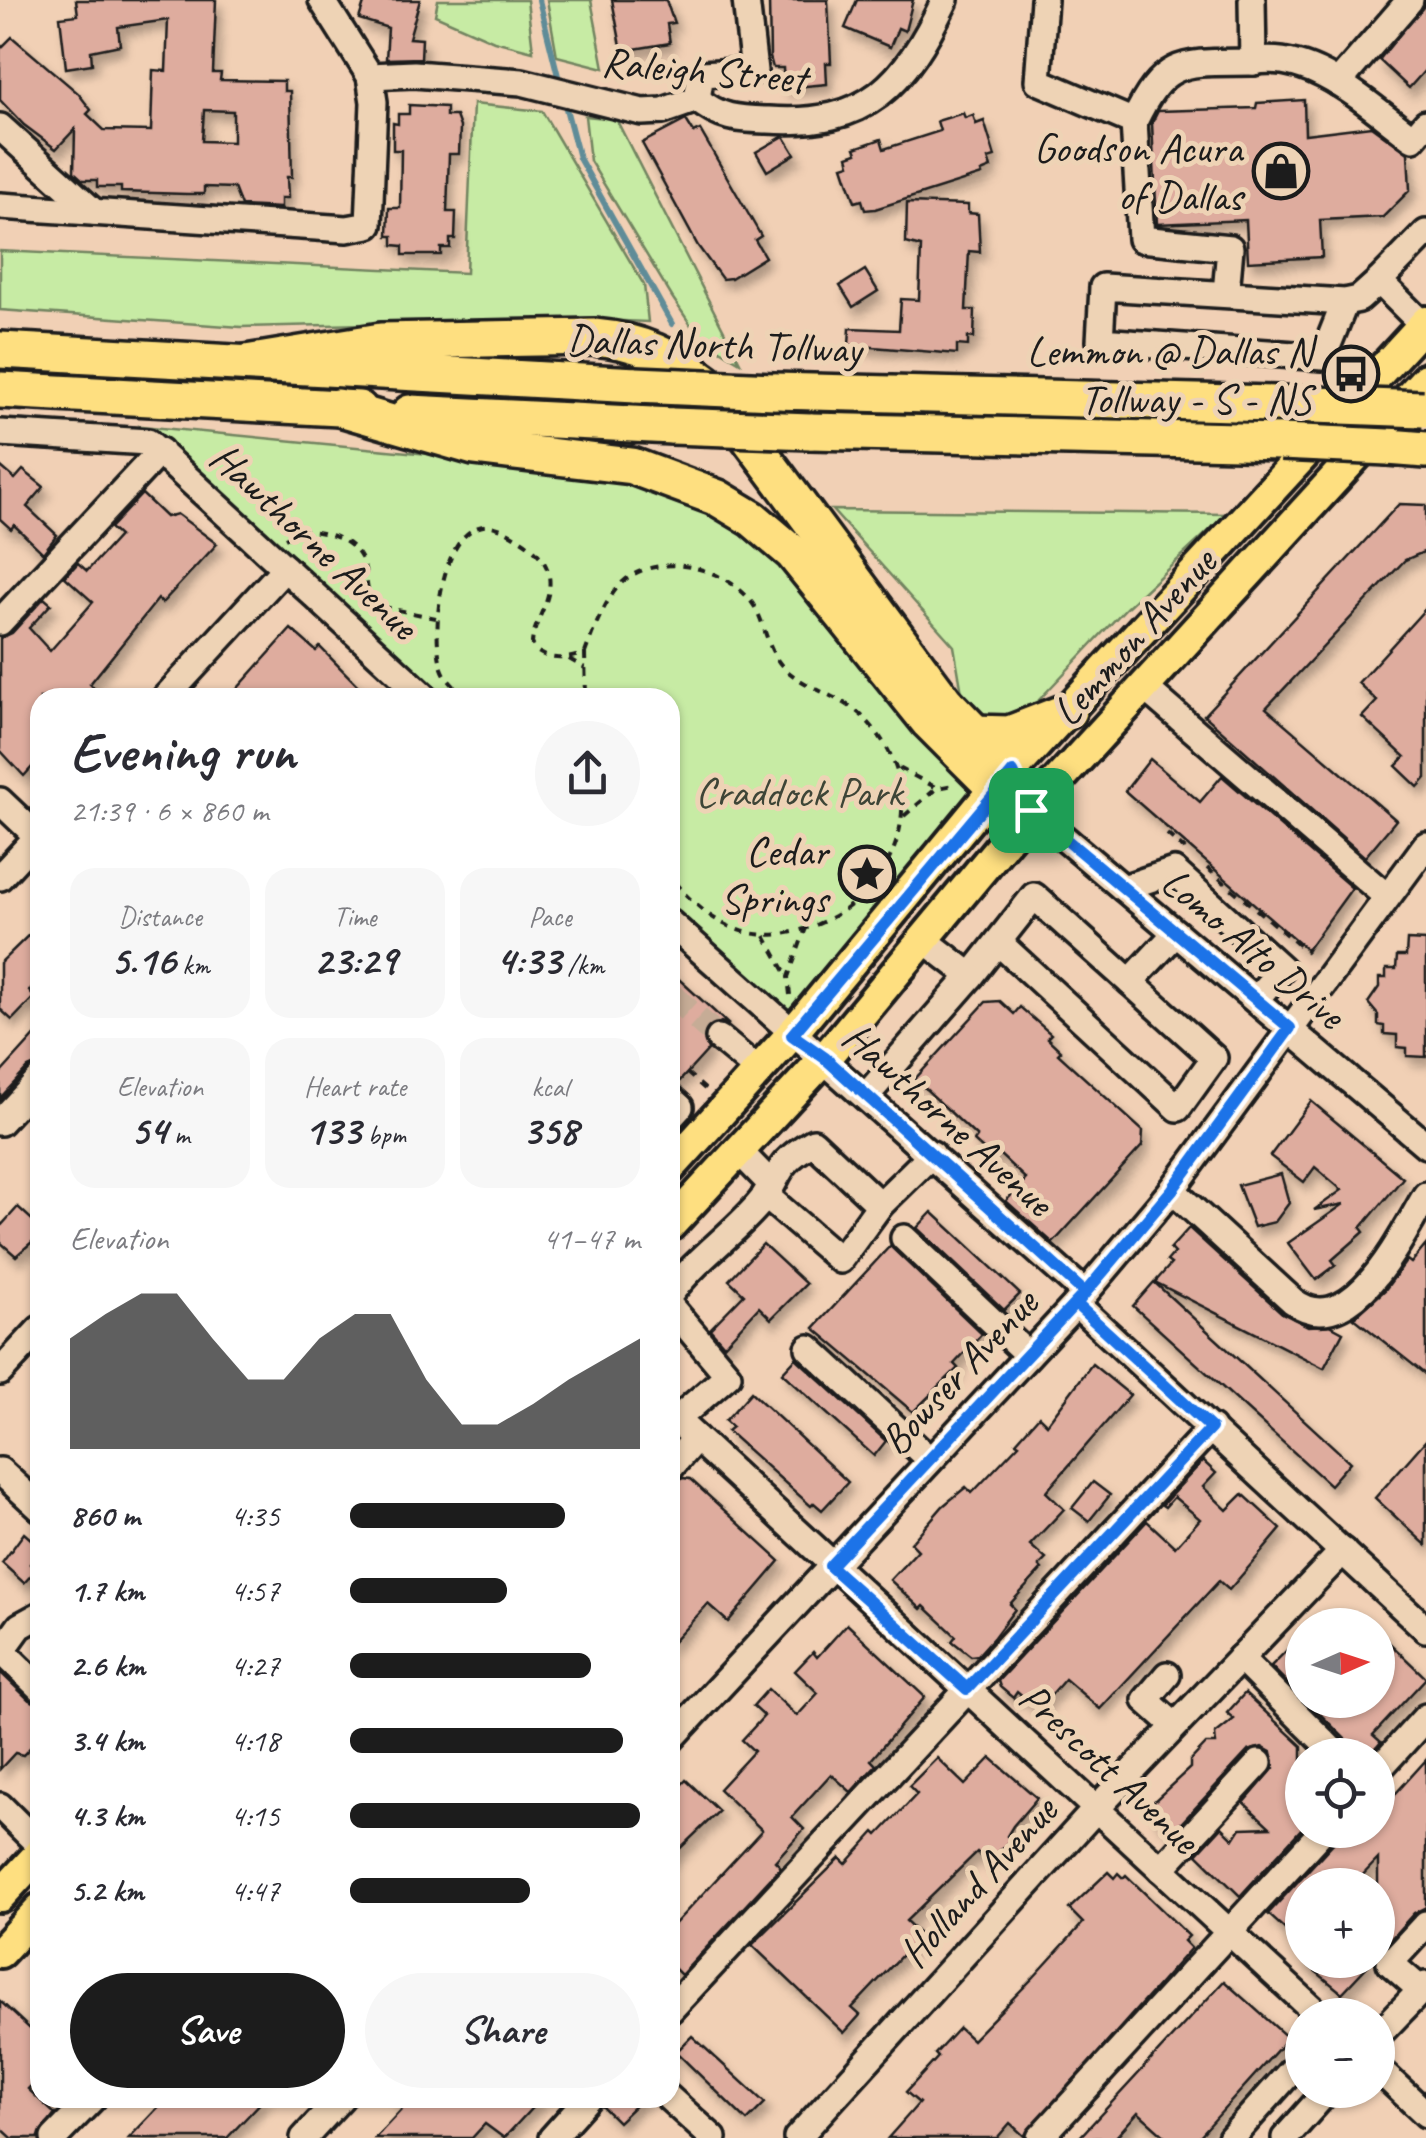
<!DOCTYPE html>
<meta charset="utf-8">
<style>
body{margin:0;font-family:Caveat,sans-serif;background:#f7f7f7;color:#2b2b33;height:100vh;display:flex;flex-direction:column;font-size:38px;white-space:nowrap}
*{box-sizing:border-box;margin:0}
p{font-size:32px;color:#7c7c81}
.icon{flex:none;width:55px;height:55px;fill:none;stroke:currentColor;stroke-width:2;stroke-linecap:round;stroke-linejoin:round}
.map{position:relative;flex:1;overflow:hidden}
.drawer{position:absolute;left:30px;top:688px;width:650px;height:1420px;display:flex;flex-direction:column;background:#fff;border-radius:30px;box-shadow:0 2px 8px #0004}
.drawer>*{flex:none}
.needle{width:65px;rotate:87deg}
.controls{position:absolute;left:1285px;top:1608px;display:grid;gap:20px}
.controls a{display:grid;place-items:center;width:110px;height:110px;border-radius:50%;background:#fff;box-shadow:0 2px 8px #0004;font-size:50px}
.pin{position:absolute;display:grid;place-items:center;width:85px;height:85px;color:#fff;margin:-42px;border-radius:20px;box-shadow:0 5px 15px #0006}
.round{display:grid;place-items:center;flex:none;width:105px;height:105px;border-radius:52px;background:#f7f7f7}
.summary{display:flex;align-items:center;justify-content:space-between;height:170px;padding:0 40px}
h1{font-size:55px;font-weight:600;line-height:75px}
.stats{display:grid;grid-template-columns:repeat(3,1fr);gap:15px;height:170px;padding:10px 40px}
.stats div{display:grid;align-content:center;border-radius:25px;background:#f7f7f7;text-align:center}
.stats b{font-size:42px;font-weight:600}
.stats small{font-size:28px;font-weight:400}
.stats p{font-size:28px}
.chart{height:280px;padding:20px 40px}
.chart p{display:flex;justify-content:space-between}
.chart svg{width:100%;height:180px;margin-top:10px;fill:#1c1c1c;opacity:.7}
.button{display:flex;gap:20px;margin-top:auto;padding:20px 40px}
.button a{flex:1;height:115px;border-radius:60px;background:#1c1c1c;color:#fff;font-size:40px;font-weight:600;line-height:115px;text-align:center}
.button a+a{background:#f7f7f7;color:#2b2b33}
ul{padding:0 40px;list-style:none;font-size:32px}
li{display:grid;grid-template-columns:160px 120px 1fr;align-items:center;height:75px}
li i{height:25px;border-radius:12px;background:#1c1c1c}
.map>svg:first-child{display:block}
.green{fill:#c7eba4;stroke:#728460;stroke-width:2.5}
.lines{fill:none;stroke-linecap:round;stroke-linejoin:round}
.stream{stroke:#5f8c98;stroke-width:6}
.building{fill:#deac9e;stroke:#1c1c1c;stroke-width:2.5;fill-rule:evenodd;filter:url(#shadow)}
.minor-tunnel{stroke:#c6ac96;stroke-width:25;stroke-dasharray:25 12;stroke-linecap:butt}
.minor-casing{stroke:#1c1c1c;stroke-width:32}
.major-casing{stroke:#1c1c1c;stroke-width:38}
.highway-casing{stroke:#1c1c1c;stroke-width:42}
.path{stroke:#1c1c1c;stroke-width:4;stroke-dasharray:8 8;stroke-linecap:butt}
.minor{stroke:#eed3b5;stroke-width:25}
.major{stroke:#fedf80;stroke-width:30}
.highway{stroke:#fedf80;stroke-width:35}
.highway-bridge-casing{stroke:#1c1c1c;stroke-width:42;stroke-linecap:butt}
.highway-bridge{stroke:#fedf80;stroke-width:35}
.route-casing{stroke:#fff;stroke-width:20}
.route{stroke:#1a73e8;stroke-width:12}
.labels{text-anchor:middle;stroke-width:10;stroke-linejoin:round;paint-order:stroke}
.street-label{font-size:42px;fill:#1c1c1c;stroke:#eed3b5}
.poi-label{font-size:42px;fill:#1c1c1c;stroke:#eed3b5;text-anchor:end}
.park-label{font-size:42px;fill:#3e4537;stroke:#eed3b5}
</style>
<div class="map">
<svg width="1426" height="2138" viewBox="0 0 1426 2138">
<defs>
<filter id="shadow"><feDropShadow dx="5" dy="8" stdDeviation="5" flood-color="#0004"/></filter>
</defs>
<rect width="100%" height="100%" fill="#f1d0b5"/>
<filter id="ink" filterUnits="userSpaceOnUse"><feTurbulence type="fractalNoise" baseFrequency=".01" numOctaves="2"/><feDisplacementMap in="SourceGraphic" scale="20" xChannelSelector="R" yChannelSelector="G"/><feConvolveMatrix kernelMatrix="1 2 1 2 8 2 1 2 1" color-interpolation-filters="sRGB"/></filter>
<g filter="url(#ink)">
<g class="green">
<polygon points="438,0 527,0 533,51 494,41 435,15"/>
<polygon points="547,0 591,0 604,68 557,56"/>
<polygon points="473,104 542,111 644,285 648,322 572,319 241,327 0,310 0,251 466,273"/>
<polygon points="585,116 616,119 740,362 699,337 672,297 590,161"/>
<polygon points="141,426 583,469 675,489 762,540 969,786 969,791 802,1000 791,1009 781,1010 670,910 670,698 438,697"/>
<polygon points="832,510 1227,514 1126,608 1020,720 965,711 954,646"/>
</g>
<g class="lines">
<g class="stream">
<polyline points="539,0 560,84"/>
<polyline points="564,101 579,158 672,324"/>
</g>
</g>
<g class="building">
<path d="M76 0H216L213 73H221L220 80 284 81V91H290L292 177H287L288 198H281V208L241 206 234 188 204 187V194H187L121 192V187H97V180H83L74 172 75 129 56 149 24 125 0 100V49L12 37 78 93 91 110 87 114 104 130 151 131 153 70 166 71 168 20 118 27 120 45 91 51 92 64 66 68 60 17 78 15ZM204 110 233 111V142L202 141Z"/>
<polygon points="365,0 420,0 409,38 422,39 421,58 386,59 388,28 359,19"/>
<polygon points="612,0 666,0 674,23 667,24 670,43 622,51"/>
<polygon points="769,0 828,0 831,63 826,63 827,84 784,88 783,68 773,68 770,57"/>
<polygon points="857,0 913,0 905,31 898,28 890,47 845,28"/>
<polygon points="1426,2 1426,69 1409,88 1379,60"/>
<polygon points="1304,100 1305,134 1371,126 1408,153 1410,190 1383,217 1320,220 1322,257 1248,261 1246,220 1157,224 1152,123 1158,111 1256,108 1257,103"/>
<polygon points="409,105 446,107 446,116 456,116 460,127 459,154 449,154 447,212 456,212 455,239 450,239 450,248 441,248 441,255 403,255 403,246 393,245 393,236 388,236 389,208 400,208 401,150 393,150 393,123 398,124 398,114 409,114"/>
<polygon points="963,113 965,118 973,115 976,124 984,121 995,157 988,159 991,168 981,172 982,175 875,209 865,210 862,200 855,202 843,166 850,164 848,156 857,153 855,148 881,139 884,149 940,131 937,121"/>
<polygon points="686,120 694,133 700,130 761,236 755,240 765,257 731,278 722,279 698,246 642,143"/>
<polygon points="784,136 795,154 767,171 756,152"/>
<polygon points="907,203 968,205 968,213 978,214 980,252 969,251 966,310 975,310 974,338 968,337 968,346 957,345 957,354 849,345 850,328 899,330 901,299 919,300 921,247 906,243"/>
<polygon points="865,270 878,291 853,307 840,286"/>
<polygon points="0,466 15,479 23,470 44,487 27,507 57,535 43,553 14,525 11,529 0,519"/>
<polygon points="142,494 166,517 177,514 217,544 162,603 158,599 90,684 94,688 85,698 40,698 40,758 24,776 0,750 0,638 12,633 44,598 51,604 29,628 50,651 93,602 65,577 78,563 87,571 119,536 110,528"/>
<polygon points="1399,504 1426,505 1426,551 1405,560 1266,708 1396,820 1365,857 1204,715"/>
<polygon points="1426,608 1426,778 1418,787 1396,766 1405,757 1362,717 1377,701 1358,683"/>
<polygon points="291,629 316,651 320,647 370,698 229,698"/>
<polygon points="1150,759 1200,802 1222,776 1352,888 1307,950 1125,791"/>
<polygon points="40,924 40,979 29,991 34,997 12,1020 0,1009 0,963"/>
<polygon points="1407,940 1426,941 1426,1057 1407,1056 1407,1048 1397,1047 1397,1035 1384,1034 1384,1026 1378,1025 1378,1015 1368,1003 1379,987 1379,978 1386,978 1386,969 1396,969 1397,956 1406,956"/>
<polygon points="670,971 729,1025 721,1022 707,1027 703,1036 708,1050 677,1084 670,1082"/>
<polygon points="1000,1001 1014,1014 1020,1007 1051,1034 1047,1038 1061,1051 1058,1054 1143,1131 1142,1146 1053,1243 1006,1201 1026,1179 998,1153 993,1158 974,1141 977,1137 915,1079 986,1002"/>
<polygon points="40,1030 40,1063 28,1068 0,1098 0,1074"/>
<polygon points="1311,1101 1403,1178 1361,1228 1364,1232 1332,1260 1336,1265 1316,1280 1288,1243 1344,1204 1314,1210 1342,1190 1315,1167 1304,1182 1270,1156"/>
<polygon points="1281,1174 1289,1203 1275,1222 1254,1227 1238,1185"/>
<polygon points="18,1207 40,1227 40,1235 16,1256 0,1242 0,1227"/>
<polygon points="932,1212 1020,1294 1004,1310 917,1228"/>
<polygon points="1189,1228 1282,1313 1308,1326 1330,1325 1343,1332 1324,1368 1155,1282 1171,1264 1167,1261 1174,1253 1170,1249"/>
<polygon points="763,1244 806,1284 771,1319 759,1307 724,1345 710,1329 744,1294 729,1280"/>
<polygon points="1426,1245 1426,1375 1354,1318 1385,1290 1407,1260 1411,1263"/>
<polygon points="890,1246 982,1334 954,1364 958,1368 913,1412 814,1328"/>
<polygon points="1154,1282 1350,1462 1330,1485 1133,1306"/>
<polygon points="796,1358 886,1441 874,1456 782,1373"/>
<polygon points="1092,1364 1130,1395 1046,1492 1064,1509 1030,1545 1046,1559 1039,1566 1042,1569 1010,1604 1015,1609 994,1637 978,1655 971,1656 952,1641 956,1636 924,1606 921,1609 890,1580 918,1550 911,1543 943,1506 966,1487 972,1493 1019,1444 1016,1442 1039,1416 1047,1424"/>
<polygon points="751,1392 848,1482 822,1510 814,1503 811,1506 727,1431 732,1427 725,1421"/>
<polygon points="1426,1440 1426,1545 1375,1498"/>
<polygon points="1203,1461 1216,1473 1203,1487 1227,1510 1243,1494 1281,1529 1254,1561 1229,1590 1219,1581 1100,1709 1065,1679 1038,1710 1017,1692 1013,1698 1000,1687 998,1681 1147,1521 1175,1547 1200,1519 1174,1497 1165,1507 1162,1505"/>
<polygon points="683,1478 690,1479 780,1561 728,1622 708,1604 670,1645 670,1484"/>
<polygon points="1093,1482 1110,1495 1089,1521 1072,1508"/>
<polygon points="24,1533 40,1547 40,1552 30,1564 36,1570 24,1583 2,1563"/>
<polygon points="847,1624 925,1697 871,1760 876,1765 851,1792 831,1774 792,1817 804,1829 775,1861 781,1867 681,1975 670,1964 670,1929 762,1830 719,1789 754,1751 742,1740 764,1716 753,1706 768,1689 797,1716 818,1693 795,1671 813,1652 817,1657"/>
<polygon points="1378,1632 1426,1678 1373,1735 1381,1742 1370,1755 1361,1755 1306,1700 1338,1700 1351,1713 1363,1700 1378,1700"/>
<polygon points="1288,1649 1302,1664 1302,1698 1271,1666"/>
<polygon points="0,1672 29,1700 40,1704 40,1737 23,1755 15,1753 0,1769"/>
<polygon points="1245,1693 1302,1746 1302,1828 1240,1896 1197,1854 1222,1827 1234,1839 1241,1828 1270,1827 1244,1803 1274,1768 1271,1752 1262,1747 1248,1751 1172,1833 1152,1815 1152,1803 1190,1768 1190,1761 1206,1744 1216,1744 1215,1734 1234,1719 1227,1713"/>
<polygon points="937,1758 965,1785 991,1758 1037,1798 1013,1826 1007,1836 1011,1839 988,1863 977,1852 906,1921 921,1935 852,2008 860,2015 844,2033 752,1945 840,1858 846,1864 875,1832 878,1835 917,1794 909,1786"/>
<polygon points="1426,1760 1426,1907 1414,1913 1378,1953 1378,1859 1355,1883 1348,1876 1336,1885 1302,1885 1302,1917 1288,1932 1268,1914 1335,1841 1339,1830 1378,1830 1378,1813"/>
<polygon points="686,1780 719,1811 670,1858 670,1797"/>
<polygon points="1108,1872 1114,1878 1118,1873 1123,1878 1126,1875 1189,1936 1184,1941 1191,1948 1024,2136 1010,2123 997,2138 888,2138 919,2103 906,2092 938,2057 935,2054 959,2028 972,2040 1033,1978 1083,1923 1069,1909"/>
<polygon points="1302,1960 1373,1960 1342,1993"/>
<polygon points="1224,1981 1288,2038 1217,2117 1198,2138 1167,2138 1138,2112 1115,2138 1079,2138"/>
<polygon points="0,2001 40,2038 40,2076 28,2089 55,2114 38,2138 12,2138 0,2127"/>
<polygon points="692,2036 765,2103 747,2121 676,2052"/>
<polygon points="167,2098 265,2098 227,2138 129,2138"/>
<polygon points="392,2098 541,2098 504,2138 485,2124 472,2138 375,2138 403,2108"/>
<polygon points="604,2098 643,2098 618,2122 602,2106"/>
</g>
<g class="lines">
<polyline class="minor-tunnel" points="670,994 719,1038"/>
<g class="minor-casing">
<g id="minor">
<path d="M322 0 370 76 414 74 522 82 642 112 663 111 697 99C720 119 738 119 768 120 868 127 904 85 945 0"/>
<path d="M1044 0 1038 81 1134 122C1165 56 1185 63 1253 62L1252 0"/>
<path d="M1253 62C1312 50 1368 105 1413 138L1426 123"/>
<polyline points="1338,83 1410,0"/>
<polyline points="697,99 701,74 754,71 746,0"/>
<polyline points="1134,122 1141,239 1230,248 1226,293"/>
<polyline points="0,127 94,212"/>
<polyline points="0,206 347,229 369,225 374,102 370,76"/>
<polyline points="1345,302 1323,357 1100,341 1103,287 1345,302 1359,299 1379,281"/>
<polyline points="1423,325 1379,281 1426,233"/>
<polyline points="0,433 148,442 426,698"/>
<polyline points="0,622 160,451"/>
<polyline points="1145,688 1386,896"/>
<polyline points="165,698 285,568"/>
<polyline points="996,789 1031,810 1426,1145"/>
<polyline points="0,801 40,839"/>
<polyline points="0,877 40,834"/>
<polyline points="1123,888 1174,871 1282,969 1256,999"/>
<polyline points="670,923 1085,1293"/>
<polyline points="923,939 971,976 1034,896 1130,982 1176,933"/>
<polyline points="998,942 1178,1108 1214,1058 1130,982"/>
<polyline points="719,1038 759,1071"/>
<polyline points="867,1095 971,976"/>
<polyline points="670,1098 680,1107 670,1118"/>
<polyline points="0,1122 40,1079"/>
<polyline points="739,1151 770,1183"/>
<path d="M1172 1190 1293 1301C1352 1345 1403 1233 1426 1195"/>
<polyline points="765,1195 840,1260 880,1205"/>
<polyline points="904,1238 1028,1355"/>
<path d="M670 1294C696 1259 730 1237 758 1205 784 1176 770 1167 813 1142L880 1205 932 1154"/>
<polyline points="1076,1304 1426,1629"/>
<polyline points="670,1306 728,1375 676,1420"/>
<polyline points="809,1348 930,1460"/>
<polyline points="0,1372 40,1329"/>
<polyline points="670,1414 1319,2015"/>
<polyline points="670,1468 696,1438"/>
<polyline points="0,1471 40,1508"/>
<polyline points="40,1615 20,1626 2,1651 40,1688"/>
<polyline points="1240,1658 1336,1754"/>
<polyline points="1167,1675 1146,1700 1174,1725"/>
<polyline points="670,1740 1076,1304 1172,1190 1426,845"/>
<polyline points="1378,1770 1426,1717"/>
<polyline points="0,1806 40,1846"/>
<polyline points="1161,1869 1259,1763"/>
<polyline points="1421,1990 1390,1963 1426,1924"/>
<polyline points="670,2010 1211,1428"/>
<polyline points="1378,2035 1426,1985"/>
<polyline points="1378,2069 1426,2114"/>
<polyline points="669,2098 713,2138"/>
<polyline points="54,2138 93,2098"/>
<polyline points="304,2138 341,2098"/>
<polyline points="552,2138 588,2098"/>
<polyline points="797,2138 1096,1809 1343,1551"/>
<polyline points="1040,2138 1323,1830"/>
<polyline points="1231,2138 1302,2059"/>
<polyline points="1285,2138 1328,2090"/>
</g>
</g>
<g class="major-casing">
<g id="major">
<polyline points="670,1168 791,1035 986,799 1426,322"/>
<polyline points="670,1225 825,1058 1031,810 1426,379"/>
<polyline points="0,1896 40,1853"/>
<polyline points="0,1952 40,1909"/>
</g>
</g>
<g class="highway-casing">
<g id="highway">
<polyline points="0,350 636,385"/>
<path d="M246 363 381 341 594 337C640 341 673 357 709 384L945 702 1013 772"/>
<polyline points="0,390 359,409"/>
<polyline points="774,391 1314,405"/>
<polyline points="337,407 474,447 632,466 718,498 753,519 793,553 929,722 996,789"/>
<polyline points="410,413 672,426"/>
<polyline points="810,431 1281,442"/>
<polyline points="1388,447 1426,450"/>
<polyline points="973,733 1009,734 1068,711"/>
</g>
</g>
<g class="path">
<path d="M285 538 301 530C325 532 356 538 364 565 368 580 365 590 374 605L436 618"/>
<polyline points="585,653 586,698"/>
<polyline points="569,659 585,668"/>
<path d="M466 698C456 688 446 680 442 668 431 635 439 539 479 527 494 522 509 533 521 540 534 548 547 561 549 576 553 600 534 620 532 643L535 650C551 662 568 659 585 653 593 631 607 594 625 580 661 552 723 567 750 600 766 620 765 649 784 668 808 691 845 696 867 721 937 796 896 902 801 930 743 946 706 920 670 877"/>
<polyline points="899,768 937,788"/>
<polyline points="904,816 937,788 954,785"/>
<polyline points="1167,834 1188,852"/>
<polyline points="1207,868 1307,952"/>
<polyline points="765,936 787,975"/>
<polyline points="790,995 788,977 806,928"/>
<polyline points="687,1073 706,1090"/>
</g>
<use href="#minor" class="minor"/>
<use href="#major" class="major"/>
<use href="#highway" class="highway"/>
<g class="highway-bridge-casing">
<g id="highway-bridge">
<polyline points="636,385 774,391"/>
<polyline points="1314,405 1423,409"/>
<polyline points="672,426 810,431"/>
<polyline points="1281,442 1388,447"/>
</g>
</g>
<use href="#highway-bridge" class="highway-bridge"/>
</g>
</g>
<g class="lines" filter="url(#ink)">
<g class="route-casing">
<polyline id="route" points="1031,810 1013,772 792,1035 825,1058 1085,1293 1076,1304 1211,1428 967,1689 830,1566 1085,1293 1172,1190 1290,1028 1031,810"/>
</g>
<use href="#route" class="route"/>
</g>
<defs>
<g id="shop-ring" transform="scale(2.875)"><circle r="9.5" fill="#eed3b5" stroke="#1c1c1c" stroke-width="1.5"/><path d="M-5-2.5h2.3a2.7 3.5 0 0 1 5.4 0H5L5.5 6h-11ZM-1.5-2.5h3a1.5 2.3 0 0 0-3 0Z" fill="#1c1c1c"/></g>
<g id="bus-ring" transform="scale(2.875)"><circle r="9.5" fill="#eed3b5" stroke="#1c1c1c" stroke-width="1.5"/><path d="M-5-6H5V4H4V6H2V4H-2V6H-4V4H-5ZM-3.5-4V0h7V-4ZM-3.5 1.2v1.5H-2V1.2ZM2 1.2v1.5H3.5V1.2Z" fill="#1c1c1c"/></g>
<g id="sight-ring" transform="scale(2.875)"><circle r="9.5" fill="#eed3b5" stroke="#1c1c1c" stroke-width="1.5"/><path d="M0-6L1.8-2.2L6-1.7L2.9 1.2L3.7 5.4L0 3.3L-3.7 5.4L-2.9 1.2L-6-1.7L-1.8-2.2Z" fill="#1c1c1c"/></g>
</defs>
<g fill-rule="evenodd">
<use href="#shop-ring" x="1281" y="171"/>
<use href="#bus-ring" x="1351" y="374"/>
<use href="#sight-ring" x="867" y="874"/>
</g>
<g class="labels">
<g class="street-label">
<text transform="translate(704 69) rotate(5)" y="15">Raleigh Street</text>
<text transform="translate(714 343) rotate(2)" y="15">Dallas North Tollway</text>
<text transform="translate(315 540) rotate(43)" y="15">Hawthorne Avenue</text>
<text transform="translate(1133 636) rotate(-48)" y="15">Lemmon Avenue</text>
<text transform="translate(1254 947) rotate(40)" y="15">Lomo Alto Drive</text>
<text transform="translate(949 1118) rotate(42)" y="15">Hawthorne Avenue</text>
<text transform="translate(958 1371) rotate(-47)" y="15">Bowser Avenue</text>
<text transform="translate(1110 1767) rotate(43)" y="15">Prescott Avenue</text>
<text transform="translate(977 1881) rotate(-48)" y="15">Holland Avenue</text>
</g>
<g class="poi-label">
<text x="1242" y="162">Goodson Acura<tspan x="1242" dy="48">of Dallas</tspan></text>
<text x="1312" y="365">Lemmon @ Dallas N<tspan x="1312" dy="48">Tollway - S - NS</tspan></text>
<text x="828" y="865">Cedar<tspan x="828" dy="48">Springs</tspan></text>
</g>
<g class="park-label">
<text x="799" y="806">Craddock Park</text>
</g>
</g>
</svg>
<div class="controls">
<a><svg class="needle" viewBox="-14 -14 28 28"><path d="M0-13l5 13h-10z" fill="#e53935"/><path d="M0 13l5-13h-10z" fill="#7c7c81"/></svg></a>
<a><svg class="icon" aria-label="locate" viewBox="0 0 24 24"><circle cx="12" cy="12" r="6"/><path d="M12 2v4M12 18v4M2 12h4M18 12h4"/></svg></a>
<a>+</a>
<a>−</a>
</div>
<div class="pin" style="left:1031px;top:810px;background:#1e9e55"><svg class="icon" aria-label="arrive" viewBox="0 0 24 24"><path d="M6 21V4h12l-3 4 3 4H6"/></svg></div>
<section class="drawer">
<div class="summary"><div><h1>Evening run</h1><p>21:39 · 6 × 860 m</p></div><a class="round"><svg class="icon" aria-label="share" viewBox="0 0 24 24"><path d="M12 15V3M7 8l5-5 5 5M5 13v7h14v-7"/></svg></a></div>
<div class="stats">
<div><p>Distance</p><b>5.16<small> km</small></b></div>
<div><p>Time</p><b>23:29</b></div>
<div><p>Pace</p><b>4:33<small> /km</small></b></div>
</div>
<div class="stats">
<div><p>Elevation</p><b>54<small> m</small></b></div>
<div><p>Heart rate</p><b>133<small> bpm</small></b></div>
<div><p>kcal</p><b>358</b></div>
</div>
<div class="chart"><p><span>Elevation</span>41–47 m</p>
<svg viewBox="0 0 160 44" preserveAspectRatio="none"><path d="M0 44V17L10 11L20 6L30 6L40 17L50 27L60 27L70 17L80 11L90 11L100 27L110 38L120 38L130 33L140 27L150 22L160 17V44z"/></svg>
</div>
<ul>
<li><b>860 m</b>4:35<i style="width:74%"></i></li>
<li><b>1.7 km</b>4:57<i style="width:54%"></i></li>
<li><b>2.6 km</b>4:27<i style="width:83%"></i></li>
<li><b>3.4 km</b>4:18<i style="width:94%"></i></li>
<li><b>4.3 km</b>4:15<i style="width:100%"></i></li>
<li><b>5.2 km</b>4:47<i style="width:62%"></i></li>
</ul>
<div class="button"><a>Save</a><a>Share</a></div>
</section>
</div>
